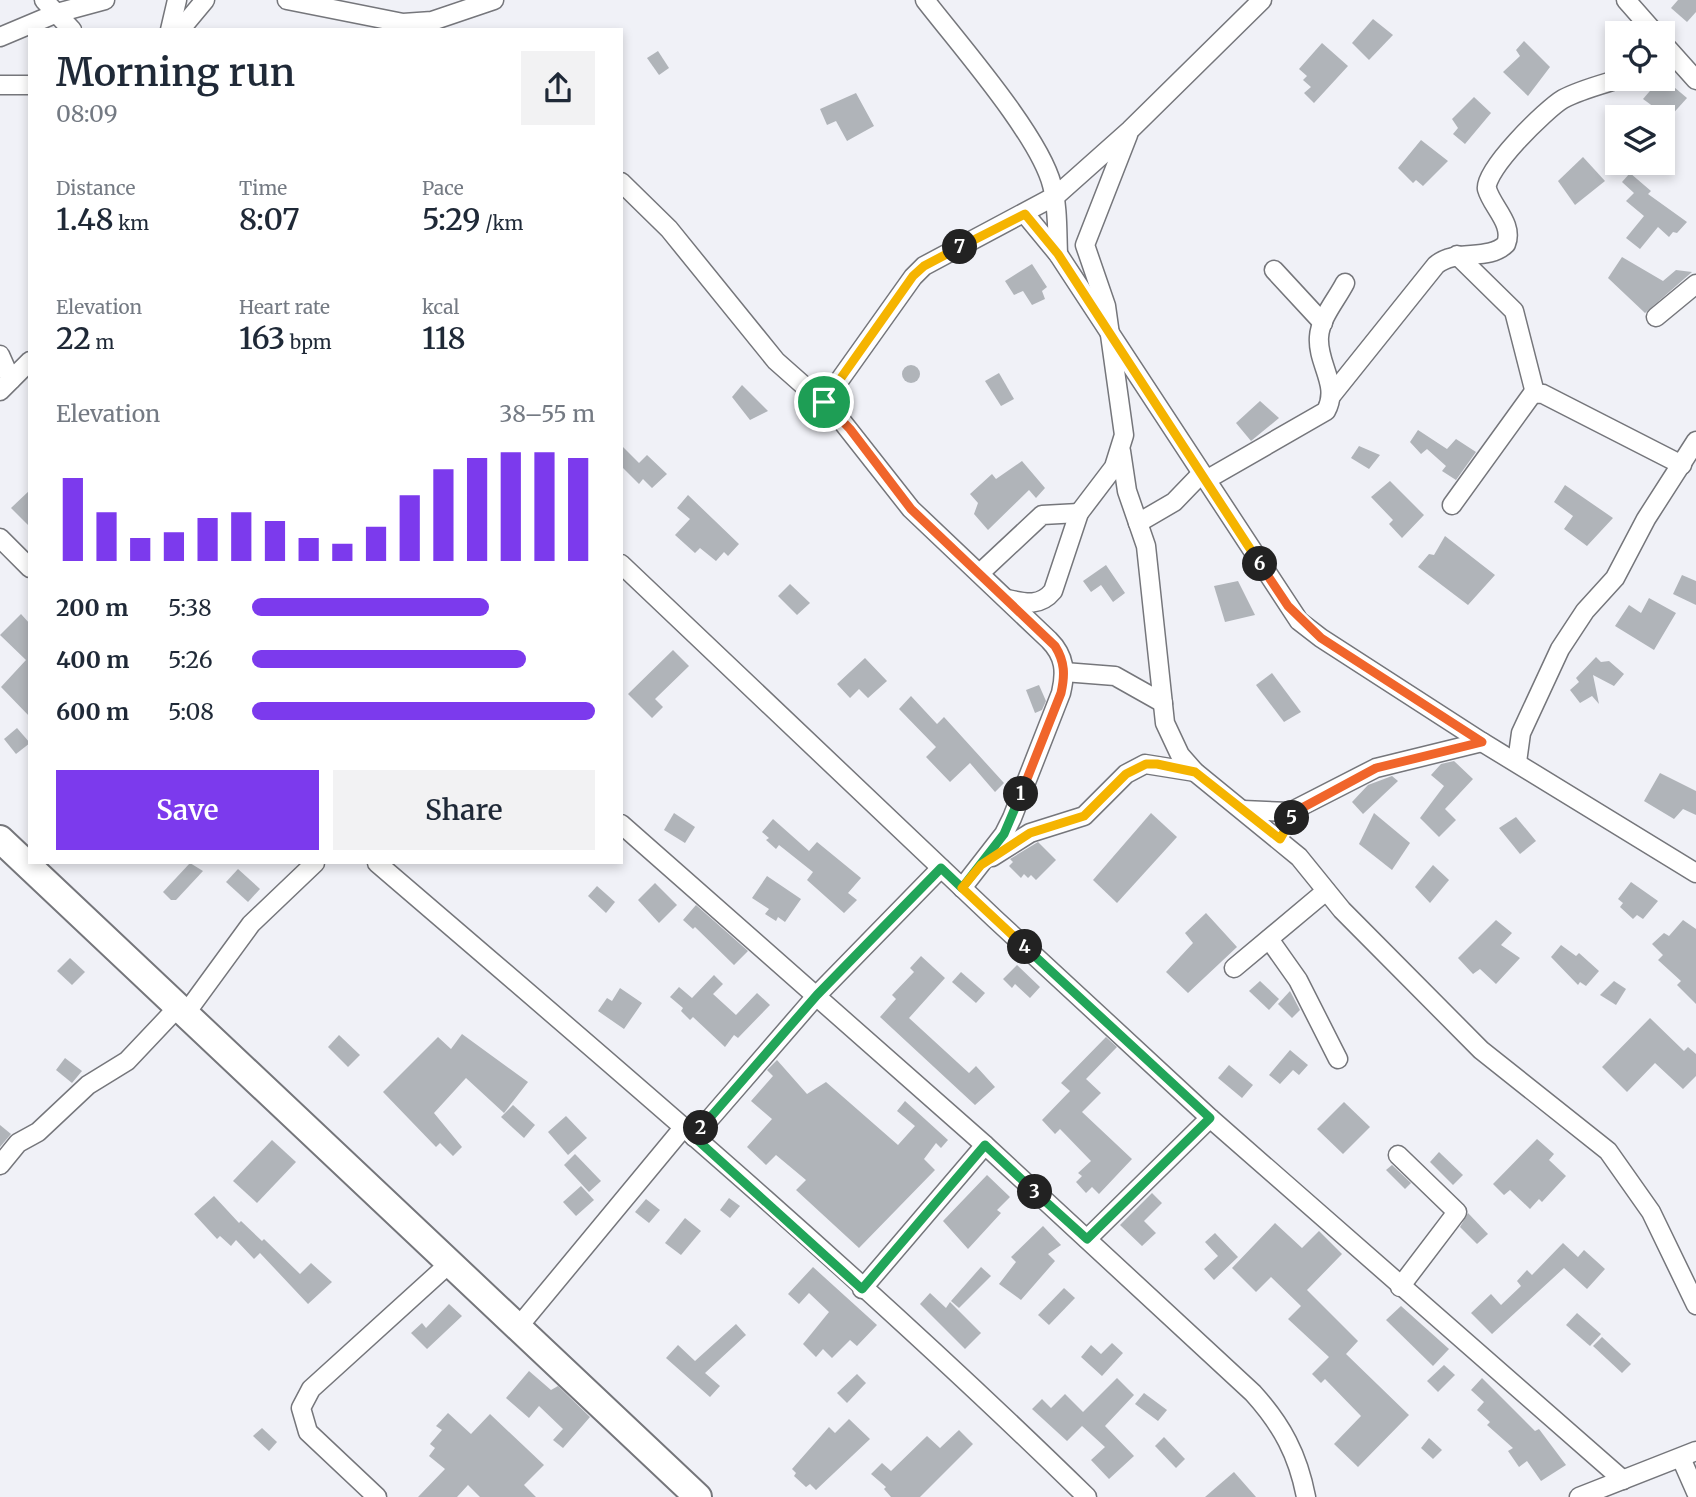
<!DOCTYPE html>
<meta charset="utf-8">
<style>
body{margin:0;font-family:Merriweather,serif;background:#f2f2f3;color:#1f2937;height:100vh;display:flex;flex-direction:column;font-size:26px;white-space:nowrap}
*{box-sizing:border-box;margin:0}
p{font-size:23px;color:#747a83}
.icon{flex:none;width:38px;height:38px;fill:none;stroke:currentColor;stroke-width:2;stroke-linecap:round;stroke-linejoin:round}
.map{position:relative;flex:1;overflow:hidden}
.drawer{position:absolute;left:28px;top:28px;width:595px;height:836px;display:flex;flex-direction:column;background:#fff;border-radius:0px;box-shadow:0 4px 10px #0003}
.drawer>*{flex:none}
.fabs{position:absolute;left:1605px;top:21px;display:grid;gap:14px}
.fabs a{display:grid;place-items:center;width:70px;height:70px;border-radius:0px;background:#fff;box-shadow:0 4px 10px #0003;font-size:35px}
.pin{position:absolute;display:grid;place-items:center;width:60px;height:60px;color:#fff;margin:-30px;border:4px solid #fff;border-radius:50%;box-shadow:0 2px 7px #0007}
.km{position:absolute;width:35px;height:35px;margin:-18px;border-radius:50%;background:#222;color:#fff;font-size:19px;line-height:35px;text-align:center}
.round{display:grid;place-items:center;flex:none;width:74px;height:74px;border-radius:0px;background:#f2f2f3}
.summary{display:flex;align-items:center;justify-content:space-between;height:119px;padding:0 28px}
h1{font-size:38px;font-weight:600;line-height:52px}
.metrics{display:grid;grid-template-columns:repeat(3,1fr);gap:10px;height:119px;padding:7px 28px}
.metrics div{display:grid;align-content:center}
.metrics b{font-size:30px;font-weight:600}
.metrics small{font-size:19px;font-weight:400}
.metrics p{font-size:19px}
.chart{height:196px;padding:14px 28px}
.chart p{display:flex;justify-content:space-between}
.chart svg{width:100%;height:126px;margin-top:7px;stroke:#7c3aed;stroke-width:6}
.primary-button{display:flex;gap:14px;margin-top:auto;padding:14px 28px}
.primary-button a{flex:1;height:80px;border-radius:0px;background:#7c3aed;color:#fff;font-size:28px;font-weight:600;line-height:80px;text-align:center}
.primary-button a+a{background:#f2f2f3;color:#1f2937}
ul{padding:0 28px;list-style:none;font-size:23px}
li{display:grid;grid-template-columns:112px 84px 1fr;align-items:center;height:52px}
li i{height:18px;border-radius:9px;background:#7c3aed}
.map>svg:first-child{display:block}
.building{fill:#b0b4b9}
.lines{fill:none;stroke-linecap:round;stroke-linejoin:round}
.minor-casing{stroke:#75767b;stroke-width:21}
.secondary-casing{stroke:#75767b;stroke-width:30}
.minor{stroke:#fff;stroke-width:18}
.secondary{stroke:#fff;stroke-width:26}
.split-1-casing{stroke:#fff;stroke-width:14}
.split-2-casing{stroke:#fff;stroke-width:14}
.split-3-casing{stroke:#fff;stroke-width:14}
.split-4-casing{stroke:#fff;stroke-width:14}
.split-5-casing{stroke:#fff;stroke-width:14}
.split-6-casing{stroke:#fff;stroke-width:14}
.split-7-casing{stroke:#fff;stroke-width:14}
.split-8-casing{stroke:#fff;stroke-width:14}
.split-1{stroke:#f0652b;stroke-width:9}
.split-2{stroke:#22a559;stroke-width:9}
.split-3{stroke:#22a559;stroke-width:9}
.split-4{stroke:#22a559;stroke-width:9}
.split-5{stroke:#f5b400;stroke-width:9}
.split-6{stroke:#f0652b;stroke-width:9}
.split-7{stroke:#f5b400;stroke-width:9}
.split-8{stroke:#f5b400;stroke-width:9}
</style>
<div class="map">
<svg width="1696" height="1497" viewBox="0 0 1696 1497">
<rect width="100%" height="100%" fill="#f0f1f7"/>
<g class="building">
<polygon points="1678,0 1696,0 1696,12 1687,22 1671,8"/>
<polygon points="1373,19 1393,35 1369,60 1352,43"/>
<polygon points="1524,41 1550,67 1528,96 1503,72 1520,56 1516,50"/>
<polygon points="1322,43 1348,66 1314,103 1304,93 1311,87 1303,80 1307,76 1299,69"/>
<polygon points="658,51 669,68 659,75 647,58"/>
<polygon points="1662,77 1687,98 1669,118 1643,99"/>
<polygon points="856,93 874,126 847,141 836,121 827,125 820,109"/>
<polygon points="1474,97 1491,113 1465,144 1453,134 1458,128 1452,119"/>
<polygon points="1421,140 1448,161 1423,186 1416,180 1413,183 1398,168"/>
<polygon points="1583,157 1605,181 1575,205 1558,181"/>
<polygon points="1630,173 1651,191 1648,194 1687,222 1677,233 1673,232 1669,237 1658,227 1640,249 1626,238 1644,216 1626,201 1634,193 1622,182"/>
<polygon points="1622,257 1663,281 1676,270 1692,272 1645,313 1608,278"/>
<polygon points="1032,264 1047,287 1042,291 1045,299 1032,305 1023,291 1014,295 1005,281"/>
<circle cx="911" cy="374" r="9"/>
<polygon points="999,373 1014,399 1001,406 985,381"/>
<polygon points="742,385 768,411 750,420 732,397"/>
<polygon points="1260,401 1279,418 1251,441 1236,423"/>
<polygon points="1418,430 1447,449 1456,439 1476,452 1456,480 1442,471 1446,466 1427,449 1421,454 1410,442"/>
<polygon points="621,445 639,463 647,455 667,474 652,488 643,479 639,484 621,466"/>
<polygon points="1359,446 1380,455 1369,469 1351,458"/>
<polygon points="1022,461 1045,488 1036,498 1029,490 988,530 974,514 978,503 970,494 992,474 996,479"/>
<polygon points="1390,481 1424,515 1402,538 1389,524 1393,520 1371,497"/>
<polygon points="1565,485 1613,518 1587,546 1564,529 1573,516 1554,502"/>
<polygon points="30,490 30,527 11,508"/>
<polygon points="688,495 739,544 728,556 724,552 716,561 700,548 695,553 675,535 690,519 677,508"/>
<polygon points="1445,536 1495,575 1468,605 1418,567 1429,554 1434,555"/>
<polygon points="1106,565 1125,593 1113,602 1101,585 1091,592 1083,581"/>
<polygon points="1682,575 1696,581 1696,605 1673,594"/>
<polygon points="1238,581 1255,615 1225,622 1214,586"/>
<polygon points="790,584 810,603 797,615 778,596"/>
<polygon points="1649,598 1676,613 1654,650 1615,626 1629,605 1641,613"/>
<polygon points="21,614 30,624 30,717 1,687 26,660 0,635"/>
<polygon points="673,650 689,666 655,699 663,707 652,718 628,694"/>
<polygon points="1596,657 1601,662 1609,661 1624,674 1614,686 1593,675 1599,704 1592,696 1580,703 1570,690 1579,682 1576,678"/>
<polygon points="865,658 887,681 868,698 859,689 850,698 837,684"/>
<polygon points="1272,673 1301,712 1284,722 1256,685"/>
<polygon points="1039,685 1046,701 1042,710 1035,713 1026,690"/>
<polygon points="911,696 937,724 944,717 1004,783 995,792 970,763 950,782 926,757 936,747 899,709"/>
<polygon points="17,728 30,743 16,754 4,739"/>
<polygon points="1454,761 1473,779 1445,809 1456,820 1439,837 1420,818 1444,786 1431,775 1441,764"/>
<polygon points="1660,773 1696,791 1696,815 1683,809 1674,819 1644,801"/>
<polygon points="1392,776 1398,781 1363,814 1352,802 1368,785"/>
<polygon points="674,813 695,827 685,843 664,830"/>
<polygon points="1151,813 1177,837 1117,903 1093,880"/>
<polygon points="1374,813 1410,843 1392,870 1359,844"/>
<polygon points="1516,817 1536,841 1520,854 1499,828"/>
<polygon points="773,819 809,851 817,842 861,878 848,893 857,900 844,913 807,880 813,872 779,845 776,849 766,840 769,838 762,832"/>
<polygon points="1038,842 1056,860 1036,880 1031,875 1028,878 1024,874 1021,878 1009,866 1013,862 1010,859"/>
<polygon points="190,863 203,871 176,900 171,900 163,892"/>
<polygon points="1433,865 1449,880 1430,903 1415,887"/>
<polygon points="238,869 260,889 248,902 226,882"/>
<polygon points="767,876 801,899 785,922 778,917 776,921 765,914 769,909 752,898"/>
<polygon points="1631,882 1658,901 1643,919 1637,915 1633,919 1620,907 1623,903 1618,899"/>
<polygon points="655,883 677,905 659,923 638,900"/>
<polygon points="597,886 615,902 606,913 588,896"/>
<polygon points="696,905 748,951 734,965 695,927 693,929 683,920"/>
<polygon points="1206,913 1237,947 1188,993 1166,972 1193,943 1185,933"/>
<polygon points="1496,920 1512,933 1501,945 1520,958 1496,984 1480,969 1473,974 1458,958"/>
<polygon points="1683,920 1696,929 1696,1004 1677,985 1681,981 1658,960 1663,955 1652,944 1664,933 1669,936"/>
<polygon points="1561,945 1576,956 1579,953 1599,971 1586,986 1580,982 1578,985 1551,957"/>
<polygon points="921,956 945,978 909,1018 969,1073 976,1066 995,1087 975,1105 880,1017 896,999 892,995 914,972 910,968"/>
<polygon points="70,958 85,972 72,985 57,971"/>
<polygon points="1017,965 1040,987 1030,998 1015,984 1012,988 1003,979"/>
<polygon points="961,972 985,993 976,1003 952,982"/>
<polygon points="714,975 723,984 713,994 736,1015 757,993 770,1005 738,1038 734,1035 725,1047 693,1017 690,1020 681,1011 683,1008 670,997 679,987 692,998"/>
<polygon points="1260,981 1279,999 1269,1010 1249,991"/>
<polygon points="1614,981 1626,989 1616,1005 1600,995"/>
<polygon points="620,988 642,1003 624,1029 598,1011 607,998 612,1001"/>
<polygon points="1290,991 1300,1010 1292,1018 1278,1004"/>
<polygon points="1650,1018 1684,1051 1688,1047 1696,1054 1696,1076 1683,1089 1655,1063 1627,1092 1602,1067"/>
<polygon points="462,1034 528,1082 504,1113 466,1078 434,1113 462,1147 453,1156 440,1143 436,1147 383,1092 438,1037 451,1049"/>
<polygon points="339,1035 360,1055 348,1067 328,1047"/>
<polygon points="1106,1037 1117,1047 1086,1079 1101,1093 1082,1112 1132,1159 1099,1194 1092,1187 1086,1193 1076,1182 1082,1176 1078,1173 1091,1161 1060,1129 1055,1134 1042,1120 1070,1091 1061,1083"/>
<polygon points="1290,1050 1308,1065 1299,1075 1293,1070 1280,1084 1269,1075"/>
<polygon points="65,1058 82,1071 72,1083 56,1070"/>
<polygon points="777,1060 807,1094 826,1082 898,1145 915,1126 897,1111 905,1101 948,1140 941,1148 936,1143 924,1159 935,1170 859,1248 796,1190 806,1180 776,1155 766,1165 747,1147 772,1119 751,1101 773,1076 767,1070"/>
<polygon points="1229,1065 1253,1085 1242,1098 1218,1078"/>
<polygon points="1344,1102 1370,1127 1343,1154 1317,1129"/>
<polygon points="513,1105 535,1125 524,1138 501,1117"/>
<polygon points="566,1116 587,1138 568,1155 548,1132"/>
<polygon points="0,1125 11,1134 0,1147"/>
<polygon points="1537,1139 1554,1154 1549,1160 1566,1176 1542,1202 1539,1199 1530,1209 1510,1190 1504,1195 1493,1184"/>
<polygon points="272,1140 296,1162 257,1203 233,1181"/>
<polygon points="1439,1152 1463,1175 1453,1185 1430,1162"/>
<polygon points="575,1154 601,1181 589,1192 564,1165"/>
<polygon points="1392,1165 1411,1183 1405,1189 1386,1170"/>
<polygon points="987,1175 1010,1197 997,1210 1001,1213 968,1249 943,1221"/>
<polygon points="581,1186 594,1200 576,1216 563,1202"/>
<polygon points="1152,1193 1162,1203 1144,1221 1156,1233 1142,1246 1120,1225"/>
<polygon points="214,1196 239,1223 241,1221 262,1241 264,1239 300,1274 311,1263 332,1282 308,1304 260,1253 254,1259 236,1240 231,1246 220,1236 217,1239 194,1214"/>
<polygon points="729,1198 740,1206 730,1218 720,1210"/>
<polygon points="646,1199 660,1210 649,1223 635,1212"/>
<polygon points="1468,1213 1488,1234 1477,1244 1460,1227"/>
<polygon points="685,1218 701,1231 681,1255 665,1243"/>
<polygon points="1275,1223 1302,1248 1319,1231 1342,1254 1307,1290 1358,1341 1346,1354 1409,1415 1358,1467 1334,1444 1361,1416 1325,1379 1321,1383 1312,1374 1329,1357 1288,1319 1301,1306 1271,1277 1256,1292 1232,1268"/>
<polygon points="1043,1226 1061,1245 1048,1254 1055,1261 1021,1300 999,1284 1016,1262 1011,1257"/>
<polygon points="1215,1233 1238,1257 1214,1280 1204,1269 1218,1256 1205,1242"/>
<polygon points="1563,1243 1578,1257 1584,1250 1605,1269 1587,1289 1564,1268 1492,1334 1471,1313 1491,1294 1501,1305 1521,1286 1517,1281 1527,1270 1532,1275"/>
<polygon points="813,1267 877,1325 857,1346 850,1340 832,1358 823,1349 816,1357 803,1344 829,1312 809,1293 799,1304 788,1294"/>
<polygon points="981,1267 991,1276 959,1308 951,1301"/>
<polygon points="1064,1288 1075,1298 1049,1325 1038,1315"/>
<polygon points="930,1293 946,1308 950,1302 981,1333 965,1349 920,1304"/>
<polygon points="449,1304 462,1316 427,1349 411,1333 422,1323 426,1328"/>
<polygon points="1401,1306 1449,1349 1433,1366 1386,1320"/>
<polygon points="1577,1313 1601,1334 1590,1346 1566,1325"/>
<polygon points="736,1324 746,1335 705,1373 720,1386 710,1397 666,1358 678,1345 695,1361"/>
<polygon points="1602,1337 1631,1364 1622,1373 1593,1346"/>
<polygon points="1112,1343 1123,1353 1102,1376 1081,1357 1091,1345 1101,1354"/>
<polygon points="1444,1365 1455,1375 1438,1392 1427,1381"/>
<polygon points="529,1371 551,1390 558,1386 590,1417 563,1448 553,1440 563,1429 539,1406 529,1418 506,1398"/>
<polygon points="857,1374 866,1383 847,1403 837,1393"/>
<polygon points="1117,1378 1134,1395 1105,1426 1134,1456 1109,1479 1091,1460 1105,1447 1082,1426 1067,1441 1032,1409 1042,1399 1051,1408 1065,1394 1083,1412"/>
<polygon points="1482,1378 1535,1431 1539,1429 1566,1465 1541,1481 1527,1461 1519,1467 1508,1451 1513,1448 1487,1425 1490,1422 1477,1410 1484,1402 1471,1390"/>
<polygon points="1144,1393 1167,1410 1158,1421 1135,1404"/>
<polygon points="448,1413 471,1434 490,1414 544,1465 524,1485 536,1497 480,1497 468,1485 457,1497 418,1497 445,1469 429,1456 435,1448 430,1444 442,1430 436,1426"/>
<polygon points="849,1419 870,1439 816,1490 810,1484 806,1487 794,1476 796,1473 792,1469 829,1427 835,1433"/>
<polygon points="262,1428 277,1442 269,1451 253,1436"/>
<polygon points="959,1430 973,1444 920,1497 891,1497 884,1489 886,1487 871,1474 882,1463 891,1471 927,1436 940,1448"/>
<polygon points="1164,1437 1185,1459 1176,1468 1155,1446"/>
<polygon points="1429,1438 1442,1450 1433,1459 1421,1448"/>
<polygon points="1234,1472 1256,1497 1205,1497"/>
</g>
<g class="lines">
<g class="minor-casing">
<g id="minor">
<polyline points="44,0 72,30"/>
<polyline points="287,0 403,23 432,21 494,0"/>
<path d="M925 0C959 44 1039 135 1052 185 1058 206 1057 231 1058 254"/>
<polyline points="1626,0 1655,33"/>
<polyline points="170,30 177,0"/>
<polyline points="180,30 205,0"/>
<polyline points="0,37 57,13 105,0"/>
<polyline points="1662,42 1696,80"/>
<polyline points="0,85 30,85"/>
<path d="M621 182 669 229 776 361 837 415 911 509 1049 640C1065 656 1066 672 1061 693L1012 818 1004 834 962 888"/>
<polyline points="1025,214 1058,254 1299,621 1321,638 1482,742 1696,873"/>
<polyline points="1457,255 1514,311 1535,393"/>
<polyline points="1274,270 1323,323"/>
<polyline points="1656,317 1696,284"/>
<polyline points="0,355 11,380"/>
<polyline points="0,391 30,361"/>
<path d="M1331 396 1436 265C1456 248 1488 262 1506 244 1514 224 1492 207 1487 189 1483 171 1546 109 1563 99 1580 90 1600 85 1619 79"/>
<polyline points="824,402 913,277 924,266 1057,195 1130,130 1262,0"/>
<polyline points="1121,451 1127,491 1146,546 1165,723 1180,755 1195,772 1299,857 1342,910 1481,1050 1608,1151 1651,1212 1696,1305"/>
<path d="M1206 480 1326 411C1340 385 1317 364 1319 337 1320 318 1337 299 1345 283"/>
<polyline points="1452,505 1533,393 1543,394 1682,465"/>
<polyline points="1138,523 1174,502 1201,474"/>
<polyline points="0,538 30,568"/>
<polyline points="621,564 995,919 1210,1118 1623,1480"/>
<polyline points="980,573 1042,515 1079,513"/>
<path d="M1007 599C1025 603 1040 607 1053 591L1079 513 1114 467 1124 435 1106 306 1085 245 1128 135"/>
<polyline points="1064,672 1115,676 1163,703"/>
<polyline points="1517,762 1521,733 1560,649 1585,611 1615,578 1646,519 1696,441"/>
<polyline points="1243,810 1290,812 1376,768 1482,742"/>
<path d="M621 824 985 1145 1253 1393C1282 1425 1298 1455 1306 1497"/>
<polyline points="992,857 1030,833 1084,816 1126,774 1145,764 1195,772"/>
<path d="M377 863C617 1069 860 1275 1087 1497"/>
<polyline points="1269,939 1298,980 1338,1059"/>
<polyline points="1234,968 1326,891"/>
<polyline points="186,1013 251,924 315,863"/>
<polyline points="694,1137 817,995 941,868"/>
<polyline points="1398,1155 1457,1212 1400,1287"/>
<polyline points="0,1165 18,1143 38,1132 88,1085 127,1061 179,1006"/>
<polyline points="1087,1239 1210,1118"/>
<polyline points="862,1289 985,1145"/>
<polyline points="519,1326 683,1128"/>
<polyline points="1681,1458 1696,1492"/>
<polyline points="377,1497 308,1432 301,1408 311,1389 451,1262"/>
<polyline points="1579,1497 1696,1451"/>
</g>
</g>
<g class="secondary-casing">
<polyline id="secondary" points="0,839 698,1497"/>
</g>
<use href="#minor" class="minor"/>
<use href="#secondary" class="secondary"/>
</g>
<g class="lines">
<g class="split-1-casing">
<path id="split-1" d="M824 402 850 429 911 509 1055 646C1065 662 1065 675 1061 693L1021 794"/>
</g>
<g class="split-2-casing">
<polyline id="split-2" points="701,1128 817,995 941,868 962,888 1004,834 1021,794"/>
</g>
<g class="split-3-casing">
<polyline id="split-3" points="701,1128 694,1137 862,1289 985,1145 1035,1192"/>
</g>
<g class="split-4-casing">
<polyline id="split-4" points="1025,947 1210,1118 1087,1239 1035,1192"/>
</g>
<g class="split-5-casing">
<polyline id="split-5" points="1025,947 962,888 981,865 1030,833 1084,816 1126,774 1146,764 1157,764 1195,772 1280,839 1292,818"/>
</g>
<g class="split-6-casing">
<polyline id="split-6" points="1260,564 1288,606 1321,638 1482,742 1376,768 1300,809 1292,818"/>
</g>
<g class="split-7-casing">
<polyline id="split-7" points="960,247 1025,214 1058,254 1260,564"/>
</g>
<g class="split-8-casing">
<polyline id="split-8" points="824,402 913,276 924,266 960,247"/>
</g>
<use href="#split-1" class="split-1"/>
<use href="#split-2" class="split-2"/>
<use href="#split-3" class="split-3"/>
<use href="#split-4" class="split-4"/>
<use href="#split-5" class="split-5"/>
<use href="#split-6" class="split-6"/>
<use href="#split-7" class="split-7"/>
<use href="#split-8" class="split-8"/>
</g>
</svg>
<div class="fabs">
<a><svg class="icon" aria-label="locate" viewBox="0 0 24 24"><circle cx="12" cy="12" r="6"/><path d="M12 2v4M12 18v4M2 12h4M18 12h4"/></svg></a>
<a><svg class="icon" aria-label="layers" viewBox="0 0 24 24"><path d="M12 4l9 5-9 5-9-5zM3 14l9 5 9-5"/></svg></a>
</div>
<div class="pin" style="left:824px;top:402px;background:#1e9e55"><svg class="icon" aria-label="arrive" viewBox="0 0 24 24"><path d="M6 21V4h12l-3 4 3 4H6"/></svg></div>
<b class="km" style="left:1021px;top:794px">1</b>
<b class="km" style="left:701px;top:1128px">2</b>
<b class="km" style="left:1035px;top:1192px">3</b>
<b class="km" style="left:1025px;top:947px">4</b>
<b class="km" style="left:1292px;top:818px">5</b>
<b class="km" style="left:1260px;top:564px">6</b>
<b class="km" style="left:960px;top:247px">7</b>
<section class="drawer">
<div class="summary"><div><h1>Morning run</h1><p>08:09</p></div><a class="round"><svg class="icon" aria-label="share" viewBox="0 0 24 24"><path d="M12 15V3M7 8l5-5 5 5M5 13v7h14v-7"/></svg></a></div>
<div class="metrics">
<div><p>Distance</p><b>1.48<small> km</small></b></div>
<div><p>Time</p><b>8:07</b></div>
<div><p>Pace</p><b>5:29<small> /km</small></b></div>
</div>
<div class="metrics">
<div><p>Elevation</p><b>22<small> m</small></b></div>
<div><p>Heart rate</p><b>163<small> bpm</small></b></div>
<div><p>kcal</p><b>118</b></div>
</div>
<div class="chart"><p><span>Elevation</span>38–55 m</p>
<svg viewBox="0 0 160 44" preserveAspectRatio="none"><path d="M5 44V15M15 44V27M25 44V36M35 44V34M45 44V29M55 44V27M65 44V30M75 44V36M85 44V38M95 44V32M105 44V21M115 44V12M125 44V8M135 44V6M145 44V6M155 44V8"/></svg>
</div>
<ul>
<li><b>200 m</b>5:38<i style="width:69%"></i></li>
<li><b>400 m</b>5:26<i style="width:80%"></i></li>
<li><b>600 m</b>5:08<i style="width:100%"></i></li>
</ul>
<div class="primary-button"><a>Save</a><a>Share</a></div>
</section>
</div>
